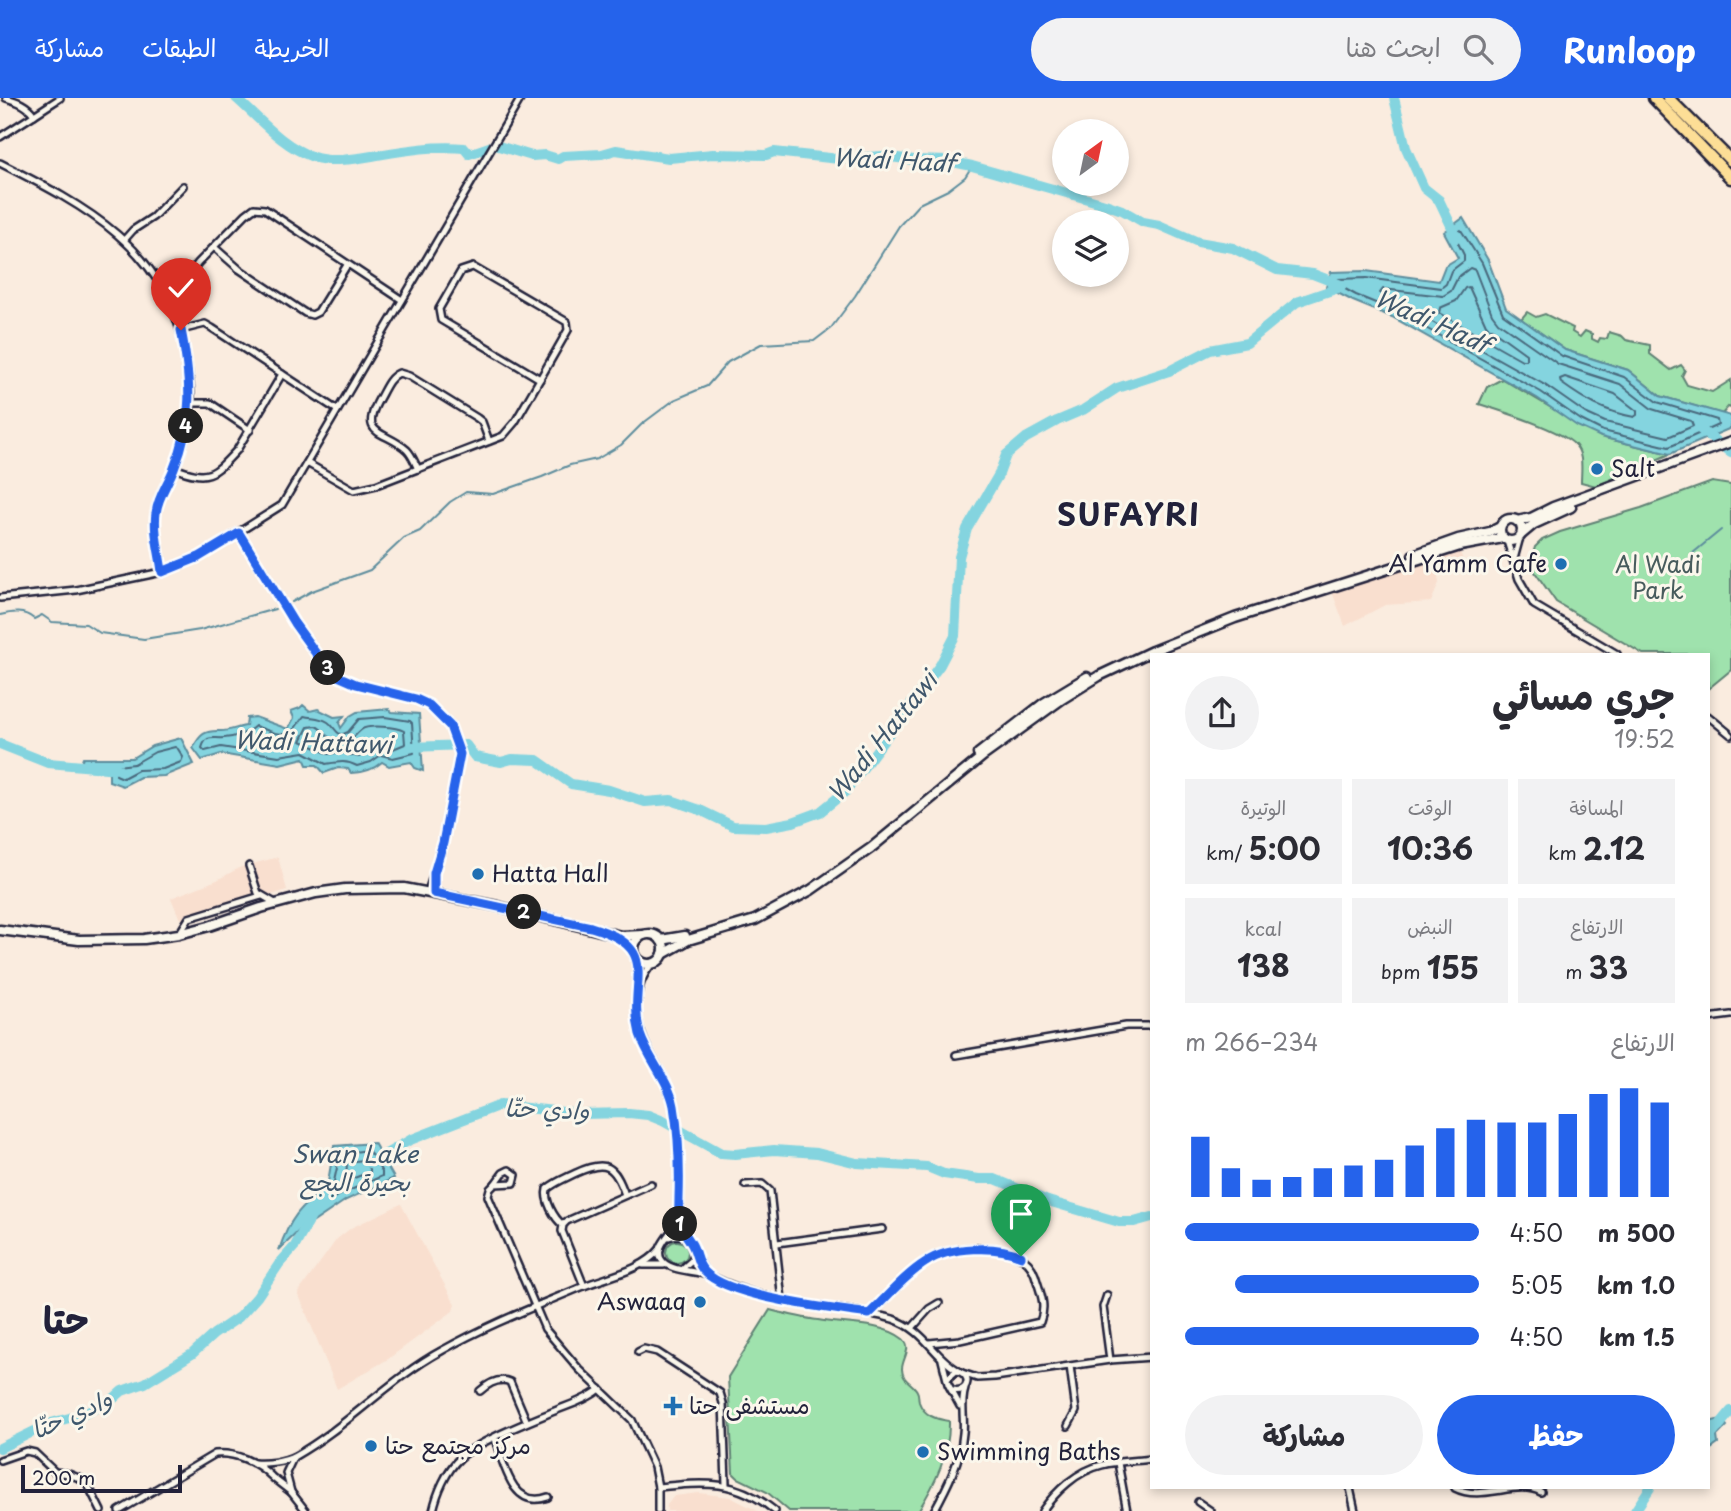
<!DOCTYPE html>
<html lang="ar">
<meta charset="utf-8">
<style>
body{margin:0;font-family:"Playpen Sans","Playpen Sans Arabic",sans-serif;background:#f2f2f3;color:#2b2b33;direction:rtl;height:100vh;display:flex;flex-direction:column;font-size:26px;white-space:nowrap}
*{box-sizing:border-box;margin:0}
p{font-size:23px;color:#7c7c81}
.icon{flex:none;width:38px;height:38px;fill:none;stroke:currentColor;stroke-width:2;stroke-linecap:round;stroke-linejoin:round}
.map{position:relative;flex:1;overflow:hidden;direction:ltr}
.panel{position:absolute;left:1150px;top:555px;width:560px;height:836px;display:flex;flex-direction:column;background:#fff;border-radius:0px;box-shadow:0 4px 10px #0003;direction:rtl}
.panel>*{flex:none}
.needle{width:46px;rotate:33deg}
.buttons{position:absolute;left:1052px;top:21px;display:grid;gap:14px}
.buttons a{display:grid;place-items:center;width:77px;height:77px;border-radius:50%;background:#fff;box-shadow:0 4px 10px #0003;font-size:35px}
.scale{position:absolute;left:21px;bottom:18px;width:161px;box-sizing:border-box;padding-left:7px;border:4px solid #22223b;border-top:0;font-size:19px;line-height:24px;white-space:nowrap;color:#22223b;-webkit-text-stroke:5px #fbf7ec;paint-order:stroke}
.pin{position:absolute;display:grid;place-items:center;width:60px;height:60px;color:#fff;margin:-72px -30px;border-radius:50% 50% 50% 0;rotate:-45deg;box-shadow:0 0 7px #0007}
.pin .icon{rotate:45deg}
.km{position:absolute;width:35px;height:35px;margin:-18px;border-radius:50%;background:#222;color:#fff;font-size:19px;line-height:35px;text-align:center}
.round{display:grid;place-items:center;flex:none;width:74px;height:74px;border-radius:37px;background:#f2f2f3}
.headline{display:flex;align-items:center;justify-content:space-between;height:119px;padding:0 35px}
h1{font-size:38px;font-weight:700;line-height:52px}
.figures{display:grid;grid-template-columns:repeat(3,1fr);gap:10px;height:119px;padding:7px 35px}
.figures div{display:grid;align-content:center;border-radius:0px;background:#f2f2f3;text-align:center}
.figures b{font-size:30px;font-weight:700}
.figures small{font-size:19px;font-weight:400}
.figures p{font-size:19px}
.chart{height:196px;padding:14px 35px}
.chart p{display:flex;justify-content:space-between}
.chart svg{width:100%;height:126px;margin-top:7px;stroke:#2563eb;stroke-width:6}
.primary-button{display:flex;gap:14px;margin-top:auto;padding:14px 35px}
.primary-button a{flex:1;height:80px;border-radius:42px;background:#2563eb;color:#fff;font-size:28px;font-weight:700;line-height:80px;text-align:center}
.primary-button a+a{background:#f2f2f3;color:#2b2b33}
ul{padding:0 35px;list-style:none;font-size:23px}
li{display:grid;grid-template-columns:112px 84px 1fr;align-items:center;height:52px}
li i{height:18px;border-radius:9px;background:#2563eb}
header{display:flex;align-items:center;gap:42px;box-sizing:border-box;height:98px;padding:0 35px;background:#2563eb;color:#fff}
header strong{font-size:33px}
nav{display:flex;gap:38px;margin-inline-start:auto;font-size:24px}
.search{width:490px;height:63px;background:#f2f2f3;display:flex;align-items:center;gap:18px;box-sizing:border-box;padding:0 24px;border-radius:38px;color:#7c7c81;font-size:26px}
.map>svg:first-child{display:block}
.built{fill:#f9dfcf}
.green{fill:#9fe2ad;stroke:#608274;stroke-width:2}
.water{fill:#84d4df;stroke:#5d8d9d;stroke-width:2}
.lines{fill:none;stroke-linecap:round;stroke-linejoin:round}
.shore{stroke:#49697d;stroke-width:2}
.stream{stroke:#5d8d9d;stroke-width:2}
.river{stroke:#84d4df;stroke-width:10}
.street-casing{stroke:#22223b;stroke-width:10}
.secondary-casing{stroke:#22223b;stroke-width:13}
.highway-casing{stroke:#22223b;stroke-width:15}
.street{stroke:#fbf7ec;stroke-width:5}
.secondary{stroke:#fbf7ec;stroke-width:8}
.highway{stroke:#fdde96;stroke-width:10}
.route-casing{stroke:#fff;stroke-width:14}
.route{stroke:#2563eb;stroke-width:9}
.poi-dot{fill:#1f6fb2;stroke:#fbf7ec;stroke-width:2.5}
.labels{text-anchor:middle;stroke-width:6;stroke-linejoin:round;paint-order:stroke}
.poi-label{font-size:23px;fill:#22223b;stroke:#fbf7ec;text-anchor:start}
.park-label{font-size:23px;fill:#485c5d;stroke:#fbf7ec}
.water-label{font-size:24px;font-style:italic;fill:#3f576c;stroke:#fbf7ec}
.district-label{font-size:30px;font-weight:bold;letter-spacing:2px;fill:#22223b;stroke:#fbf7ec}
.town-label{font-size:37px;font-weight:bold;fill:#22223b;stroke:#fbf7ec}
</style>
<header>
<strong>Runloop</strong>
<div class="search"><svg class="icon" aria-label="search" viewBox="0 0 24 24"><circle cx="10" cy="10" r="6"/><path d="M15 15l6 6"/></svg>ابحث هنا</div>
<nav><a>الخريطة</a><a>الطبقات</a><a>مشاركة</a></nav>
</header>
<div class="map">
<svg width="1731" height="1413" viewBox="0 0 1731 1413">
<rect width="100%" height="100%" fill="#faecdf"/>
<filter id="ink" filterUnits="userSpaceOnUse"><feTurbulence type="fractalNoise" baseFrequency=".0143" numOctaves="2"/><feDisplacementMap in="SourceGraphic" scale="14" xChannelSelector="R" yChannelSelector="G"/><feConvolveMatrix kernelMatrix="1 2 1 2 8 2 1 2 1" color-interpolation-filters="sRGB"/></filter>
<g filter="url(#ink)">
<g class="built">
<polygon points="1459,451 1465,468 1438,478 1439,485 1431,504 1385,507 1345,528 1332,494"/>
<polygon points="278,759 287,792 187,824 179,819 171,800 217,782 241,769"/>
<polygon points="401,1106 455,1206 453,1213 388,1261 337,1291 298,1195 337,1141 351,1130"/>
<polygon points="699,1395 730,1399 758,1413 667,1413 667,1407 674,1398"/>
</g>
<g class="green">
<polygon points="1527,214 1536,219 1545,216 1573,230 1572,234 1580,239 1585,233 1592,236 1592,241 1598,244 1600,240 1607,241 1609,234 1622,238 1626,242 1650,247 1650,256 1671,272 1681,267 1685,272 1682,278 1687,287 1712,294 1731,282 1731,310 1728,309 1722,316 1660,298 1628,272 1565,252 1521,221"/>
<path d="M1502 281 1601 339 1670 356 1596 388 1581 384C1581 372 1584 357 1575 347 1560 331 1501 313 1479 306L1487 289Z"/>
<polygon points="1712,384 1731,387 1731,572 1708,591 1708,556 1643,556 1556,504 1535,474 1532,459 1535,449 1542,442 1560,434 1641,410"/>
<circle cx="677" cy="1154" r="11"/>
<path d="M770 1212C786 1216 802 1220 818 1222 843 1227 882 1224 903 1241 913 1250 902 1261 902 1271 902 1283 913 1285 917 1293 919 1296 918 1300 919 1304 924 1318 936 1321 949 1323 950 1356 935 1386 918 1413H789L767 1394 738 1380 733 1375 728 1279Z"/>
</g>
<g class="water">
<polygon points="1463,120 1488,162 1506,210 1565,252 1628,272 1660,298 1731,318 1731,330 1670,356 1601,339 1577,328 1537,300 1392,219 1353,203 1326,189 1331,174 1366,173 1439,183 1445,168 1458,160 1444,134"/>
<path d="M303 607 310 613 318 611 334 619 344 618 339 625 341 630 350 618 357 614 389 611 392 614 419 616 423 673 415 670 411 664 389 668 382 664C373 672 364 675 351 675L348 671 338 670 324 675 317 667H307L304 660 280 666 221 656 202 662 193 650C200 636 205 632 221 633 229 633 238 629 246 628L247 620 255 619 288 631 294 620 291 613 300 610Z"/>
<polygon points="181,640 194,666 164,678 140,679 123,688 109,683 109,675 103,668 92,670 80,668 83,660 132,660 152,648"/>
<path d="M374 1045 394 1080 346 1102 309 1127 303 1129 279 1152C289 1122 300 1107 327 1090L334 1048Z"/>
<polygon points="1721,1321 1727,1328 1717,1338 1718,1346 1708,1353 1708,1324"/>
</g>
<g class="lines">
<g class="shore">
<polygon points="1461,132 1482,165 1503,216 1562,258 1624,279 1657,304 1717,322 1718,327 1669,349 1603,333 1581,322 1541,294 1395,213 1356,197 1336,186 1338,181 1366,180 1441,190 1446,186 1451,173 1464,163 1464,157 1454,137"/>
<polygon points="1470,170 1475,172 1492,216 1498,224 1558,266 1620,286 1652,311 1691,323 1693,328 1668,339 1605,324 1585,315 1545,287 1380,195 1383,191 1443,198 1451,193 1458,179"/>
<polygon points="1469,189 1486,227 1526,256 1526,262 1522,262 1439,215 1440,210 1456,203 1465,190"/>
<path d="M1565 279 1615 296 1637 313V317L1634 319C1603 313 1586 303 1561 285L1560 281Z"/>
<path d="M304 618C313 620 320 619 328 624 334 628 334 633 341 637L348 634 359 621 385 619 410 623 412 625 414 655 393 660 381 657 371 664 357 668C346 662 338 664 326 666L304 654 279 658 221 649 205 653 202 650C206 636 213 641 224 640 235 639 248 635 255 628L275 635 290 637Z"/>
<path d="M316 628C325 632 328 643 338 645 350 648 353 638 361 632 368 626 397 629 404 633L405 646 393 651 377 649 359 659 340 654 329 656 301 643 308 629Z"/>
<polygon points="175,649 178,651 183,659 181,664 163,671 138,672 123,680 116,677 117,668 134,666 155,654"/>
<polygon points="368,1052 382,1074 382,1078 333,1100 331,1097 340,1056"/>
<polygon points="364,1062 370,1071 370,1074 346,1083 347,1064"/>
</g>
<g class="stream">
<polyline points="1686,469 1693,455 1721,432"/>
<polyline points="292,504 312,493 370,472 404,440 420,433 450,404 466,394 493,396 542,379 570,367 597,361 621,347 642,326 674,302 707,288 728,264 761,246 814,243 831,230 855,198 899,128 919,106 948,92 965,79 972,68"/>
<path d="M0 517C12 514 24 512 34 521L42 517 52 524 86 526 100 535 144 541 200 532 275 511"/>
</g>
<g class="river">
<path d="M236 0C260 21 282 48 313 59 330 65 354 61 372 58 402 53 434 47 464 50L469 56 495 47 532 58 545 57 558 61 563 58 602 56 616 52 669 60 713 56 766 57 774 54 839 61 882 58 914 62 948 63 972 68 1105 106 1122 112 1143 124 1159 127 1198 144 1233 150 1277 172 1313 176 1341 187"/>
<polyline points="1394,0 1406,50 1424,90 1439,102 1457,140"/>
<polyline points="1700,331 1731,355"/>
<polyline points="0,646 48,665 118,671"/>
<polyline points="410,649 466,647 475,659 501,664 512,661 537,662 571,686 609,692 645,704 671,702 700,712 733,728 766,729 793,724 820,714 846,693 940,567 955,538 959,459 967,431 999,376 1006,357 1026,340 1057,323 1083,312 1117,290 1169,273 1210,252 1247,245 1297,204 1341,189"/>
<polyline points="370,1065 410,1042 500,1007 581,1016 629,1015 648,1017 663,1023 721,1055 735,1056 774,1052 817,1055 857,1065 927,1069 944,1076 979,1081 995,1081 1048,1103 1119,1124 1134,1124 1152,1119"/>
<polyline points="1708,1341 1731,1313"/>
<polyline points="0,1350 51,1325 84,1316 112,1302 122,1293 145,1285 192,1256 214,1236 239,1219 257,1199 279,1166 295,1148 312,1117"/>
<polyline points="1635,1413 1650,1390"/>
</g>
<g class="street-casing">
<g id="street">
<path d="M6 0C17 3 28 7 34 17L60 0"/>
<polyline points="0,39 34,17"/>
<path d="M0 65C85 108 166 150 185 253 188 270 192 289 191 306 189 327 182 353 173 373 167 385 159 397 156 411 153 432 159 454 162 474"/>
<polyline points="125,141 133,132 153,119 183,88"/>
<polyline points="214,149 239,171 305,215 312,217 318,214 347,167"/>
<polygon points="473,169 567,224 568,232 540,281 441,222 439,211 461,173"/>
<polyline points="164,193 187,180 198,165 246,116 254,110 265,111 402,202"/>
<polyline points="181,232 205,226 212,230 337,312"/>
<polyline points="191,305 210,305 250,332"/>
<polyline points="307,365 354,392 376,387 503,338 515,324 540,281"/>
<path d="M174 370C208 383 213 378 237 352L282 276"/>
<path d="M418 371C415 365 412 357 407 352 385 332 358 339 379 301 385 291 388 280 399 275L409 278 477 320 482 324 489 343"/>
<polyline points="239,435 294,525 325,568 340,579 356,586 416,601 429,607 450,628 460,656 443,745 428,794"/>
<polyline points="1507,443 1519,481 1534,507 1617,556"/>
<polyline points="1514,461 1520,439"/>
<polyline points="0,500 76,492 162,474 199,459 282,407 521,0"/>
<polyline points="1708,618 1731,637"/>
<polyline points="249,768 258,795 275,805"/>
<polyline points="179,836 189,820 261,798"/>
<polyline points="638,861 639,882"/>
<path d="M653 865C640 879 636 897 637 915 641 953 665 971 673 1005 680 1034 679 1067 680 1097 680 1112 678 1124 685 1139"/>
<polyline points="1708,920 1731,917"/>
<polyline points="956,957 1126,928 1152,928"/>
<polygon points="509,1072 516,1077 514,1085 495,1086 503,1075"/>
<polyline points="495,1086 490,1091 488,1098 545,1231 579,1271 632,1322 654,1369 658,1389 658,1413"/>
<polyline points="745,1087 762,1086 770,1093 782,1202"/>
<path d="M679 1119C674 1135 654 1147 661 1161 668 1174 697 1172 710 1178 744 1194 781 1204 818 1209 843 1212 869 1214 893 1221 927 1233 932 1258 959 1273"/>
<path d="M563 1127C554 1120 544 1102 547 1091 555 1084 566 1080 576 1075 606 1061 615 1067 625 1097"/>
<path d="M669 1139C680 1135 687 1138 693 1148V1161L683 1170"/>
<polyline points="777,1145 882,1131"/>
<polyline points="695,1156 705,1174"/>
<polyline points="643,1167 664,1167"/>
<polyline points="584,1188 562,1133 563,1127 567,1123 651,1086"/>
<polyline points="1107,1197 1103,1209 1110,1262"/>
<path d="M869 1216C887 1199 905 1179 925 1164 950 1146 1023 1140 1035 1177 1040 1194 1047 1207 1040 1224L960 1242 929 1245"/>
<polyline points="912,1230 929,1211 939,1205"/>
<polyline points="638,1254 644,1251 657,1254 720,1295 723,1305 726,1386"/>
<polyline points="942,1262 948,1286 960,1308"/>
<polyline points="965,1276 977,1280 995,1279 1110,1262 1152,1259"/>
<path d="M948 1280 956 1273C973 1275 969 1296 953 1292"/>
<path d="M480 1293C488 1286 499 1279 510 1284L527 1324"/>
<polyline points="1068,1328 1076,1313 1070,1268"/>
<path d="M495 1341C504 1366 512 1412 548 1399"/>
<polyline points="0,1362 26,1353 35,1355 55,1374 69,1376 86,1383 101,1413"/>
<path d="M254 1365C267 1366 284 1364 295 1358 348 1328 389 1281 443 1252 487 1227 537 1208 584 1188 609 1178 642 1173 660 1151"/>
<polyline points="1118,1365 1127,1413"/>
<polyline points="273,1380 291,1394 286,1375 293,1360"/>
<path d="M658 1389C705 1384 736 1381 775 1413"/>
<polyline points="1350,1390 1355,1413"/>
<path d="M1455 1390C1482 1404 1517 1381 1541 1394"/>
<polyline points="291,1394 306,1413"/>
<polyline points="1198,1404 1211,1413"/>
<path d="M119 1413 215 1356C235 1354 257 1364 271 1378"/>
<path d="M433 1413C437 1395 446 1373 460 1360 480 1342 531 1323 557 1312 572 1306 588 1301 600 1291"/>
<path d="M934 1413C947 1389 961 1362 963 1335 965 1320 960 1305 965 1291"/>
<path d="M1042 1413C1056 1393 1077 1373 1102 1367 1118 1363 1136 1363 1152 1361"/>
</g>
</g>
<g class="secondary-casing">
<g id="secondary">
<circle cx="1511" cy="432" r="11"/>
<polyline points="1517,423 1531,420 1553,409 1731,344"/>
<polyline points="1522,436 1534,426 1571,409"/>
<polyline points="1413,457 1458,441 1490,434 1500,429"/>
<polyline points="978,656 1044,605 1087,579"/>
<polyline points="0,832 79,842 144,841 179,836 209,828 261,810 316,795 345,791 404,790 497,808 621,838 643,837"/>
<circle cx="649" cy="851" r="15"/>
<polyline points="661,842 685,838"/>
<polyline points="663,856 688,842 755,822 811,792 871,750 983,658 1062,601 1099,578 1152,553 1235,520 1460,448 1503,440"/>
</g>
</g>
<g class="highway-casing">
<g id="highway">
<polyline points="1654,0 1731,80"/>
<polyline points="1668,0 1731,63"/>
</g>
</g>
<use href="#street" class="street"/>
<use href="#secondary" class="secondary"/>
<use href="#highway" class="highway"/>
</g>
</g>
<g class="lines" filter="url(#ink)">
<g class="route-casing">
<path id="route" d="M181 232C191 282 194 322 174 370 168 386 158 398 156 415 153 434 160 455 162 474L199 459 239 435 294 525 325 568 340 579 356 586 416 601 429 607 450 628 460 656 443 745 434 775V795L591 829C665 851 626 883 640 936 648 961 669 982 674 1008 679 1038 680 1069 679 1100 679 1109 678 1117 680 1126 683 1134 687 1138 691 1145 697 1154 696 1166 705 1174 730 1200 831 1210 869 1216 887 1199 905 1177 926 1164 949 1148 997 1147 1021 1158"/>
</g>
<use href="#route" class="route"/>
</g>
<g class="poi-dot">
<circle cx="1597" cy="371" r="7"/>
<circle cx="1561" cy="466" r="7"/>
<circle cx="478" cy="776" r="7"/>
<circle cx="700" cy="1204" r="7"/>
<path d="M669.5 1297.5h7v7h7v7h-7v7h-7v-7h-7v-7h7z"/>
<circle cx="371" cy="1348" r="7"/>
<circle cx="923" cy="1354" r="7"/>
</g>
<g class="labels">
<g class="poi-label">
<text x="1611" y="379">Salt</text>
<text x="1547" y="474" text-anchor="end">Al Yamm Cafe</text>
<text x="492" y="784">Hatta Hall</text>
<text x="686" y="1212" text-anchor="end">Aswaaq</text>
<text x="689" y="1316">مستشفى حتا</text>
<text x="385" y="1356">مركز مجتمع حتا</text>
<text x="937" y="1362">Swimming Baths</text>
</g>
<g class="park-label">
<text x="1658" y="475">Al Wadi<tspan x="1658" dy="26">Park</tspan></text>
</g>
<g class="water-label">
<text transform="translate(894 63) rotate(3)" y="8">Wadi Hadf</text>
<text transform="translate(1432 224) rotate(24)" y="8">Wadi Hadf</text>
<text transform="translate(883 639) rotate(-51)" y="8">Wadi Hattawi</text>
<text transform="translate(313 645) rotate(2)" y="8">Wadi Hattawi</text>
<text transform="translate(547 1012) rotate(2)" y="8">وادي حتّا</text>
<text x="355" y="1065">Swan Lake<tspan x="355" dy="28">بحيرة البجع</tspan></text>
<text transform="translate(72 1317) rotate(-24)" y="8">وادي حتّا</text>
</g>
<g class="district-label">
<text x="1129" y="428">SUFAYRI</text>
</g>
<g class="town-label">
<text x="66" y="1236">حتا</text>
</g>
</g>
</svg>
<div class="buttons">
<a><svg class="needle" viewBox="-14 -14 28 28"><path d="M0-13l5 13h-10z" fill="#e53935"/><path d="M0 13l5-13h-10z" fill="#7c7c81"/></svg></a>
<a><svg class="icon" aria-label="layers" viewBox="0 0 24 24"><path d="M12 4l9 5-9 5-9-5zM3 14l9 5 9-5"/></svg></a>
</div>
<div class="scale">200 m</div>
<div class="pin" style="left:1021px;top:1158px;background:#1e9e55"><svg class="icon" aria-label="arrive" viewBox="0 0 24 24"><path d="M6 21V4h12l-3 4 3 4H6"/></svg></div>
<div class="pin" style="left:181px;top:232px;background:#d93025"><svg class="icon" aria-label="check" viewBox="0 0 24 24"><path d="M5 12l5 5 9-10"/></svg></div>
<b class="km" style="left:680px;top:1126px">1</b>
<b class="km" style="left:524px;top:814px">2</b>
<b class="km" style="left:328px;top:570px">3</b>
<b class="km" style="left:186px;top:328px">4</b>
<section class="panel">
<div class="headline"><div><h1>جري مسائي</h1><p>19:52</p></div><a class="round"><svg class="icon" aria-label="share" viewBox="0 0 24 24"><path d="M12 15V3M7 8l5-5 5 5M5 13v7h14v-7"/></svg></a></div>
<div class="figures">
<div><p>المسافة</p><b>2.12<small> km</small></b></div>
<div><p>الوقت</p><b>10:36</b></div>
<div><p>الوتيرة</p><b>5:00<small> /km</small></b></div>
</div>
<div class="figures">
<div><p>الارتفاع</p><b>33<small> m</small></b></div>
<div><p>النبض</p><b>155<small> bpm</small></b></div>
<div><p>kcal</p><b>138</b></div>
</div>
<div class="chart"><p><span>الارتفاع</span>234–266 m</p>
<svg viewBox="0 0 160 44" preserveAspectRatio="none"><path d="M5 44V23M15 44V34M25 44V38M35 44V37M45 44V34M55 44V33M65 44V31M75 44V26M85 44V20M95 44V17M105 44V18M115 44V18M125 44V15M135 44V8M145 44V6M155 44V11"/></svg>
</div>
<ul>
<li><b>500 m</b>4:50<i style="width:100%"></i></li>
<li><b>1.0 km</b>5:05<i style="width:83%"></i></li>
<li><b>1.5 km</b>4:50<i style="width:100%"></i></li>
</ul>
<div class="primary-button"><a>حفظ</a><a>مشاركة</a></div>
</section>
</div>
